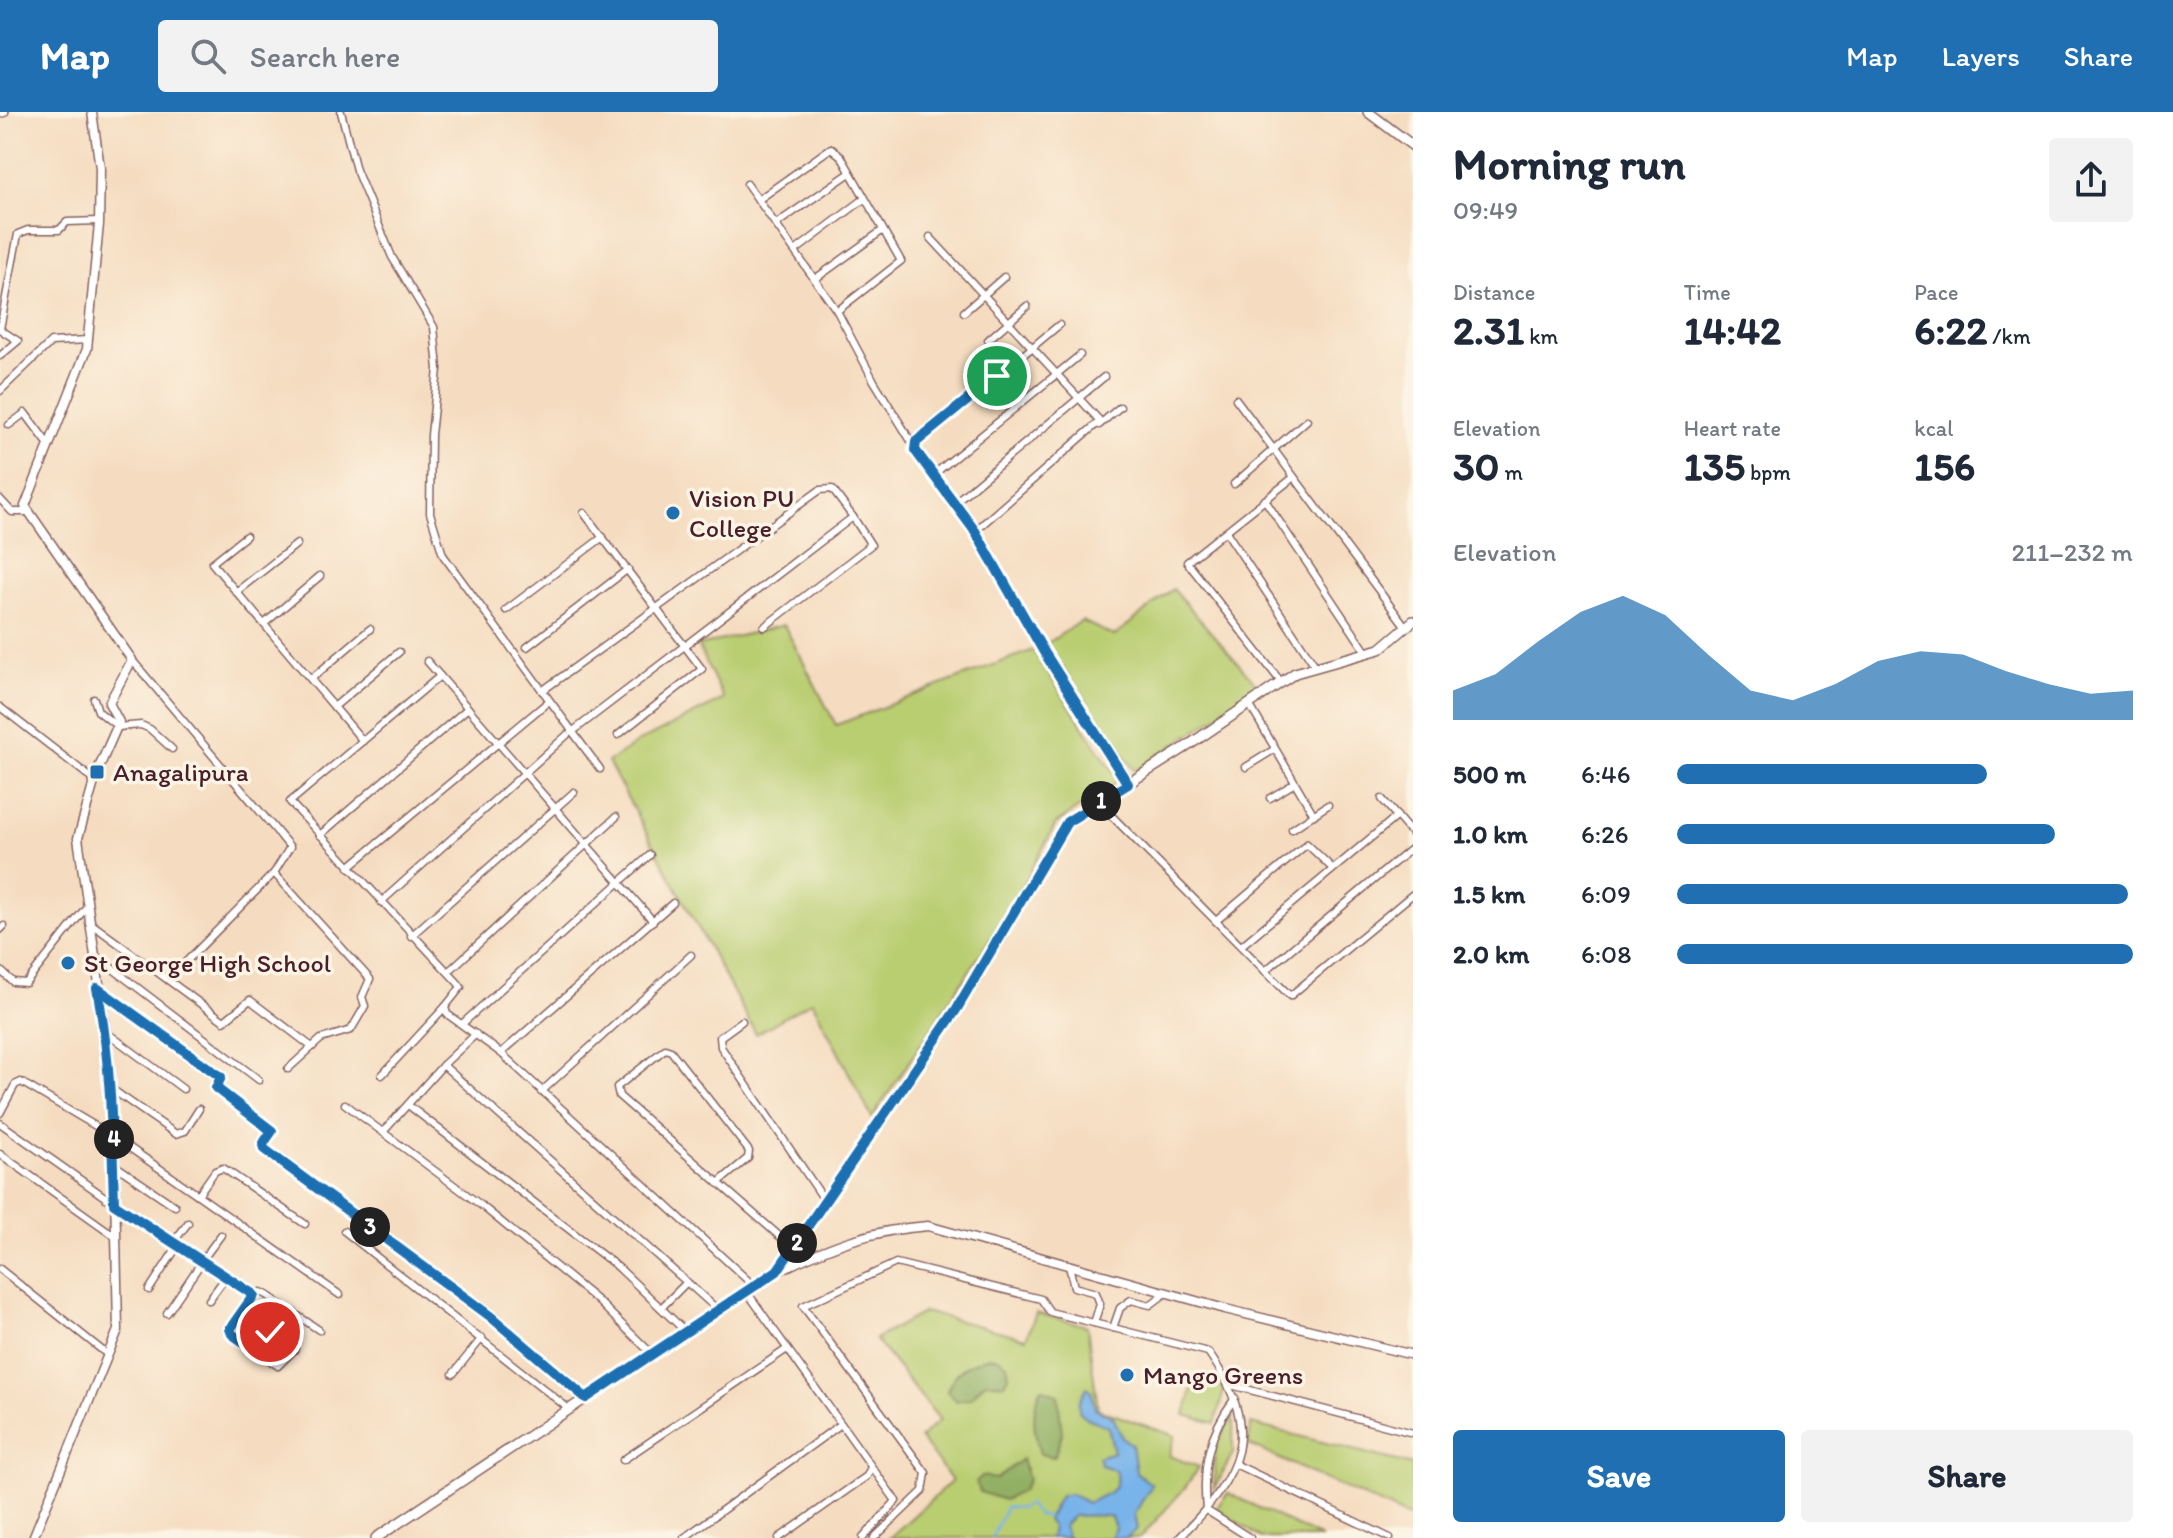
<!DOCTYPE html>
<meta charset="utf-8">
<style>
body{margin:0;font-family:Itim,sans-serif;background:#f2f2f3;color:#1f2937;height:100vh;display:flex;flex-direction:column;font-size:30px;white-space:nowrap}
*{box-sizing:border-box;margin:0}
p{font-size:26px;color:#747a83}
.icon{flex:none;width:44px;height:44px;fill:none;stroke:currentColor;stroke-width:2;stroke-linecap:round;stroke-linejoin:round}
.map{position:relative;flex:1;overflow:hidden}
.side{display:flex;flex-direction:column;background:#fff;width:760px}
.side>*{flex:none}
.pin{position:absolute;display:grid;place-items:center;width:68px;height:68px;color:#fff;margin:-34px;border:4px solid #fff;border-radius:50%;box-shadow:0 2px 8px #0007}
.km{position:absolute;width:40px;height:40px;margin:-20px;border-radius:50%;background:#222;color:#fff;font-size:22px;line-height:40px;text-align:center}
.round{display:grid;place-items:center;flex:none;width:84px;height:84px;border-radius:8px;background:#f2f2f3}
.overview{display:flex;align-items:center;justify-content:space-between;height:136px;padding:0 40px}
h1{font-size:44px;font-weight:800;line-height:60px}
.stats{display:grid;grid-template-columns:repeat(3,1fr);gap:12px;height:136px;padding:8px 40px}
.stats div{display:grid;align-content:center}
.stats b{font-size:40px;font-weight:800}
.stats small{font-size:22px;font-weight:400}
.stats p{font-size:22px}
.chart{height:224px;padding:16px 40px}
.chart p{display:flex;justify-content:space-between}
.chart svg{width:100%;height:144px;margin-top:8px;fill:#1f6fb2;opacity:.7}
.action{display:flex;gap:16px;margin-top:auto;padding:16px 40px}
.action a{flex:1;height:92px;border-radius:8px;background:#1f6fb2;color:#fff;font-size:32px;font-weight:800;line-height:92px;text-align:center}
.action a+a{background:#f2f2f3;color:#1f2937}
ul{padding:0 40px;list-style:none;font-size:26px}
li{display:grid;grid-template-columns:128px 96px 1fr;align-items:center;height:60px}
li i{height:20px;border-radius:10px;background:#1f6fb2}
header{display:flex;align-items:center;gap:48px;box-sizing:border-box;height:112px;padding:0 40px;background:#1f6fb2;color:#fff}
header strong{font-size:38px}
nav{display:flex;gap:44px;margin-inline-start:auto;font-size:28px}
.search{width:560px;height:72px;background:#f2f2f3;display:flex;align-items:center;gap:20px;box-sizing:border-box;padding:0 28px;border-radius:8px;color:#747a83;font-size:30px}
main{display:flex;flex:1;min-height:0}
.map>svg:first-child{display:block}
.green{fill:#b9cd71;stroke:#82764e;stroke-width:2}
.forest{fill:#92b063;stroke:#6e6847;stroke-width:2}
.water{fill:#78b4ea;stroke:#616a8a;stroke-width:2}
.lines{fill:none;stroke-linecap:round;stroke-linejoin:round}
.stream{stroke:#78b4ea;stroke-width:2}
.minor-casing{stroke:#86615f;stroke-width:9}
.tertiary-casing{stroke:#86615f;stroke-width:11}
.secondary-casing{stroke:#86615f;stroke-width:12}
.minor{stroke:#fff;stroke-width:6}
.tertiary{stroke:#fff;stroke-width:8}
.secondary{stroke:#fff;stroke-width:9}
.route-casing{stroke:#fff;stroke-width:16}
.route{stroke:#1f6fb2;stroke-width:10}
.poi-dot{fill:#1f6fb2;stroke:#fcf5e5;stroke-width:3}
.labels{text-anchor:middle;stroke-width:7;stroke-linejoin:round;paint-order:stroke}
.poi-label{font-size:26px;fill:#4a1f2b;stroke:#fcf5e5;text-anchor:start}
</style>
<header>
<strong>Map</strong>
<div class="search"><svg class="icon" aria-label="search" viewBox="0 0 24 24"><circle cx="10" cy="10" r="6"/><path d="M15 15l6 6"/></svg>Search here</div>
<nav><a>Map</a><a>Layers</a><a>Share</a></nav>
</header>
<main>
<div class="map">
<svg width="1413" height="1426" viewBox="0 0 1413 1426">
<rect width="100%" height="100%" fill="#fcf5e5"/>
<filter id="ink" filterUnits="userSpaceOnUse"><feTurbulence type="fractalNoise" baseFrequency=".0125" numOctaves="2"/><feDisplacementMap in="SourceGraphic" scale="16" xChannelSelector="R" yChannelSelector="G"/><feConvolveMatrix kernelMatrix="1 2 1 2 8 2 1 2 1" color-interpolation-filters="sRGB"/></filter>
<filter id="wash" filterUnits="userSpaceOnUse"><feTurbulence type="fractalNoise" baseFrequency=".006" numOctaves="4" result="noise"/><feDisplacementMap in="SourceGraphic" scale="32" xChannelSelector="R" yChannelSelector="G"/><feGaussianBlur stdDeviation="1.8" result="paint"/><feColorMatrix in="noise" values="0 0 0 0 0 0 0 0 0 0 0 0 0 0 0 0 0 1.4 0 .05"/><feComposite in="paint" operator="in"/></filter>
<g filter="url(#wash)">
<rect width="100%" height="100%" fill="#f5dcc0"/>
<g class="green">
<polygon points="1173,477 1260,576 1135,659 1046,532 1082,509 1114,524"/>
<polygon points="784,513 836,613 1033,538 1119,668 1056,712 1009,799 872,1006 812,889 756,922 608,650 640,629 724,587 698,534"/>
<polygon points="924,1200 1026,1226 1036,1201 1087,1214 1098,1297 1175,1324 1169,1344 1199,1355 1184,1377 1140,1426 889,1426 952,1369 920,1326 940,1308 875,1227"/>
<polygon points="1195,1266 1225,1275 1215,1311 1185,1303"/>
<polygon points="1233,1302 1233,1341 1214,1377 1215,1336"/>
<polygon points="1251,1312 1413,1353 1413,1407 1249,1333"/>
<polygon points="1228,1381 1321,1426 1261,1426 1216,1396"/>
</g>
<g class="forest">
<path d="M989 1245 998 1246 1007 1252 1009 1263 1004 1272 985 1270 971 1286 956 1289 947 1279C956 1257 966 1252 989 1245Z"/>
<path d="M1042 1276 1058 1283 1062 1322 1054 1345 1040 1342C1034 1318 1030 1298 1042 1276Z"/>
<polygon points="1022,1347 1028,1368 1022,1379 1004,1388 980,1380 976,1370 982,1364 996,1367"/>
</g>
<path class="water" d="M1087 1275 1091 1278 1095 1296 1113 1305 1122 1325 1132 1333 1136 1360 1152 1373 1134 1402 1137 1417 1126 1426H1111L1115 1416 1111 1405C1105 1402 1081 1404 1073 1404L1064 1413 1067 1426H1050L1052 1415 1047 1408 1060 1384 1070 1382 1088 1391C1104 1382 1122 1381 1115 1358L1101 1353 1098 1345 1114 1340 1108 1315 1087 1306 1079 1299V1290Z"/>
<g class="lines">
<polyline class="stream" points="992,1425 1006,1395 1021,1396 1028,1392 1037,1403 1048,1405"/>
</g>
</g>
<g filter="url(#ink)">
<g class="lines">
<g class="minor-casing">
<g id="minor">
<polyline points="341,0 356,58 392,145 434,215 438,257 431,323 430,401 443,443 600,657"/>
<polyline points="747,72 837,199 874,269 914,334"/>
<polyline points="758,88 831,36 841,44 901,149 837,199"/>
<polyline points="776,112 850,61"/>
<polyline points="930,125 1100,309 975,419"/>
<polyline points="795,139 864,87"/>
<polyline points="815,167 883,118"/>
<polyline points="964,200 1004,165"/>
<polyline points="1059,213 914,334 975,419 1044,540 1128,672"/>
<polyline points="0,217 18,122 28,118 59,118 67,110 99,109"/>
<polyline points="988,228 1027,194"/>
<polyline points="0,244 18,229 1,218"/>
<polyline points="983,246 997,264"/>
<polyline points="0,279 51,230 88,228"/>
<polyline points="1236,287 1406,515"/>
<polyline points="9,313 25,301 49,333"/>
<polyline points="1099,313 1120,295"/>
<polyline points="933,363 1080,243"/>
<polyline points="1234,372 1307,308"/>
<polyline points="0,387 12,400 30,400"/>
<polyline points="1265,388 1294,365"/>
<polyline points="954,391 1104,265"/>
<polyline points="584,401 702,557 618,623"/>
<polyline points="1227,421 1316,555"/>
<polyline points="246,424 212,451 363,629"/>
<polyline points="236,480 297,432"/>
<polyline points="506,498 603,425"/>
<polyline points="264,512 320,464"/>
<polyline points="764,515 871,433 853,405"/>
<polyline points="527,535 628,457"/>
<polyline points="132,548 290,735 274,761 170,866"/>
<polyline points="427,549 653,809"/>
<polyline points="440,564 290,690 458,871 461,875 445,895 447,902 501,941 755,1175"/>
<polyline points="311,567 370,517"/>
<polyline points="1281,570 1187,450 1265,388 1367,541"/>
<polyline points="542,579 820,378 832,377 853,405 572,620"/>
<polyline points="94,587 98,599 118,615 141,613 150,617 172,637"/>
<polyline points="1249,592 1314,703"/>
<polyline points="0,595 94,668"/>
<polyline points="334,595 399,540"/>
<polyline points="1246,655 1275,637"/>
<polyline points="1270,686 1295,671"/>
<polyline points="1382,687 1413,723"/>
<polyline points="1098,690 1290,884 1413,782"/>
<polyline points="1292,717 1328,693"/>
<polyline points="320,723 468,596"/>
<polyline points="349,755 549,589"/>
<polyline points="274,761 370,867 362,885 365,894 351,918 321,927 288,957"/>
<polyline points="381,790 567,623"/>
<polyline points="1216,809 1307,732 1333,757"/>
<polyline points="89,810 224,909 250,888 312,935"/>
<polyline points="0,818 4,814"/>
<polyline points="411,824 574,680"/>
<polyline points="1241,834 1397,704"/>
<polyline points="96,844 259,968"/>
<polyline points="0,858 13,870 26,871 87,794"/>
<polyline points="1265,859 1413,735"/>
<polyline points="448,860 616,705"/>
<polyline points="101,879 221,965 216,976 272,1019 263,1032 264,1037 490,1204 586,1286"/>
<polyline points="742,909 720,925 721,935 825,1089"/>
<polyline points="462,912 650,743"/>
<polyline points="106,920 183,977"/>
<polyline points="501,941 673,791"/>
<polyline points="443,953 718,1198"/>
<polyline points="382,963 445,895"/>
<polyline points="110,976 176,1022 185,1019 199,997"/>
<polyline points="541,980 691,843"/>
<polyline points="345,992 482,1094 599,1190 652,1242"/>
<polyline points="408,993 619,1156 686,1220"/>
<polyline points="0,1001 15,973 21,970 114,1025 198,1083 215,1059 223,1056 305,1112"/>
<polyline points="0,1011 143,1112 254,1183 261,1180 267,1183 319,1218"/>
<polyline points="384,1019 443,953 476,922"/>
<polyline points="0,1042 115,1124"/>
<polyline points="113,1052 175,1094"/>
<polyline points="718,1071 748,1046 749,1039 671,939 665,937 617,975 619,984 793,1136"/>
<polyline points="198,1083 340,1183"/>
<polyline points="344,1119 569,1297"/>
<polyline points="172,1132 188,1111"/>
<polyline points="200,1151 221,1123"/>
<polyline points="1069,1154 1074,1175 1096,1181 1100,1192 1094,1211"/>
<polyline points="0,1157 108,1243"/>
<polyline points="149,1178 177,1135"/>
<polyline points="747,1180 896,1389 863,1426"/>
<polyline points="254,1183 230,1217 232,1222 278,1254 295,1237"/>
<polyline points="209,1188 225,1166"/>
<polyline points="661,1196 687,1170"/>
<polyline points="167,1201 201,1151"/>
<polyline points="1113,1216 1120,1196 1131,1188 1150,1193 1166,1181"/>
<polyline points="256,1239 270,1220"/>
<polyline points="453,1262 482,1226"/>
<polyline points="1231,1273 1413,1321"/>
<path d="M1235 1286C1208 1322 1202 1354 1206 1398L1250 1426"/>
<polyline points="623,1348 787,1237"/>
<polyline points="1235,1352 1390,1426"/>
<polyline points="684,1426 841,1312"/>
<polyline points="779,1426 867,1364 871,1355"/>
<path d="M874 1426 923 1379 926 1361 803 1194 896 1151 1041 1187 1050 1200 1208 1240C1264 1320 1242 1362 1179 1426"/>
</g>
</g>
<g class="tertiary-casing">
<g id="tertiary">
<polyline points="0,1 4,0"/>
<path d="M778 1159C830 1134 870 1118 928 1114L1225 1197 1413 1243"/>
<polyline points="33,1426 118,1218 114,1025 106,920 78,726 97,660 119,610 109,591 132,548 25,394 87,237 99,112 100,56 92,0"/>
</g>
</g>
<g class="secondary-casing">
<g id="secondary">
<polyline points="1368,0 1413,34"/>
<polyline points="376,1426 777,1159 956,898 1067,710 1186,635 1295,561 1380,537 1413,509"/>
</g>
</g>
<use href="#minor" class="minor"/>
<use href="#tertiary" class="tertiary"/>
<use href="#secondary" class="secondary"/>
</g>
</g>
<g class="lines" filter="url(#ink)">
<g class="route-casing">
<path id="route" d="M270 1220 256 1239 232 1222 230 1217 254 1183 114 1092C112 1019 111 948 97 876L221 965 216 976 272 1019 263 1032 264 1037 490 1204 586 1286 777 1159 956 898 1067 710 1128 672 1044 540 975 419 915 338 916 330 997 264"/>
</g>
<use href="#route" class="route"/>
</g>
<g class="poi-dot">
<circle cx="673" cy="401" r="8"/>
<rect x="89" y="652" width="16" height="16" rx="4"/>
<circle cx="68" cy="851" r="8"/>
<circle cx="1127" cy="1263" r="8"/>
</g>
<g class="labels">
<g class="poi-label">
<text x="689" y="395">Vision PU<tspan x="689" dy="30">College</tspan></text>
<text x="113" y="669">Anagalipura</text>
<text x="84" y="860">St George High School</text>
<text x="1143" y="1272">Mango Greens</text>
</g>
</g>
</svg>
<div class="pin" style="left:997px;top:264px;background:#1e9e55"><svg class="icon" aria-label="arrive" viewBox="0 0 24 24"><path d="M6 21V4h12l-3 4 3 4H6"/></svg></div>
<div class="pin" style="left:270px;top:1220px;background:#d93025"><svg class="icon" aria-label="check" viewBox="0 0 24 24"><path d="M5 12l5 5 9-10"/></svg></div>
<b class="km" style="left:1101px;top:689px">1</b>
<b class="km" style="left:797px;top:1131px">2</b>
<b class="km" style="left:370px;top:1115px">3</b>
<b class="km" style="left:114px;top:1027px">4</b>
</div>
<section class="side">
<div class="overview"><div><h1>Morning run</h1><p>09:49</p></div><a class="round"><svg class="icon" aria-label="share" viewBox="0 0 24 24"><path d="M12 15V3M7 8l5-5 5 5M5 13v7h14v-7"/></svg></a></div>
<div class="stats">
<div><p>Distance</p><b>2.31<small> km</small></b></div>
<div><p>Time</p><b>14:42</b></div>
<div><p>Pace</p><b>6:22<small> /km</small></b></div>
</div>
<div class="stats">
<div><p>Elevation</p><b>30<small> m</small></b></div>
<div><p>Heart rate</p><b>135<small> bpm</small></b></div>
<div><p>kcal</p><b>156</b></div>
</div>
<div class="chart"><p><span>Elevation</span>211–232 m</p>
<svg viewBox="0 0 160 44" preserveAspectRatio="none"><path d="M0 44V35L10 30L20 20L30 11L40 6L50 12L60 24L70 35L80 38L90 33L100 26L110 23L120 24L130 29L140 33L150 36L160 35V44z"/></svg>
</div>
<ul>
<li><b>500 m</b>6:46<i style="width:68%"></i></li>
<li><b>1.0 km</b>6:26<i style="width:83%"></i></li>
<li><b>1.5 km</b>6:09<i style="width:99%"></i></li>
<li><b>2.0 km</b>6:08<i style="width:100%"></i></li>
</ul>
<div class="action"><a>Save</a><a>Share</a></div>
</section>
</main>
